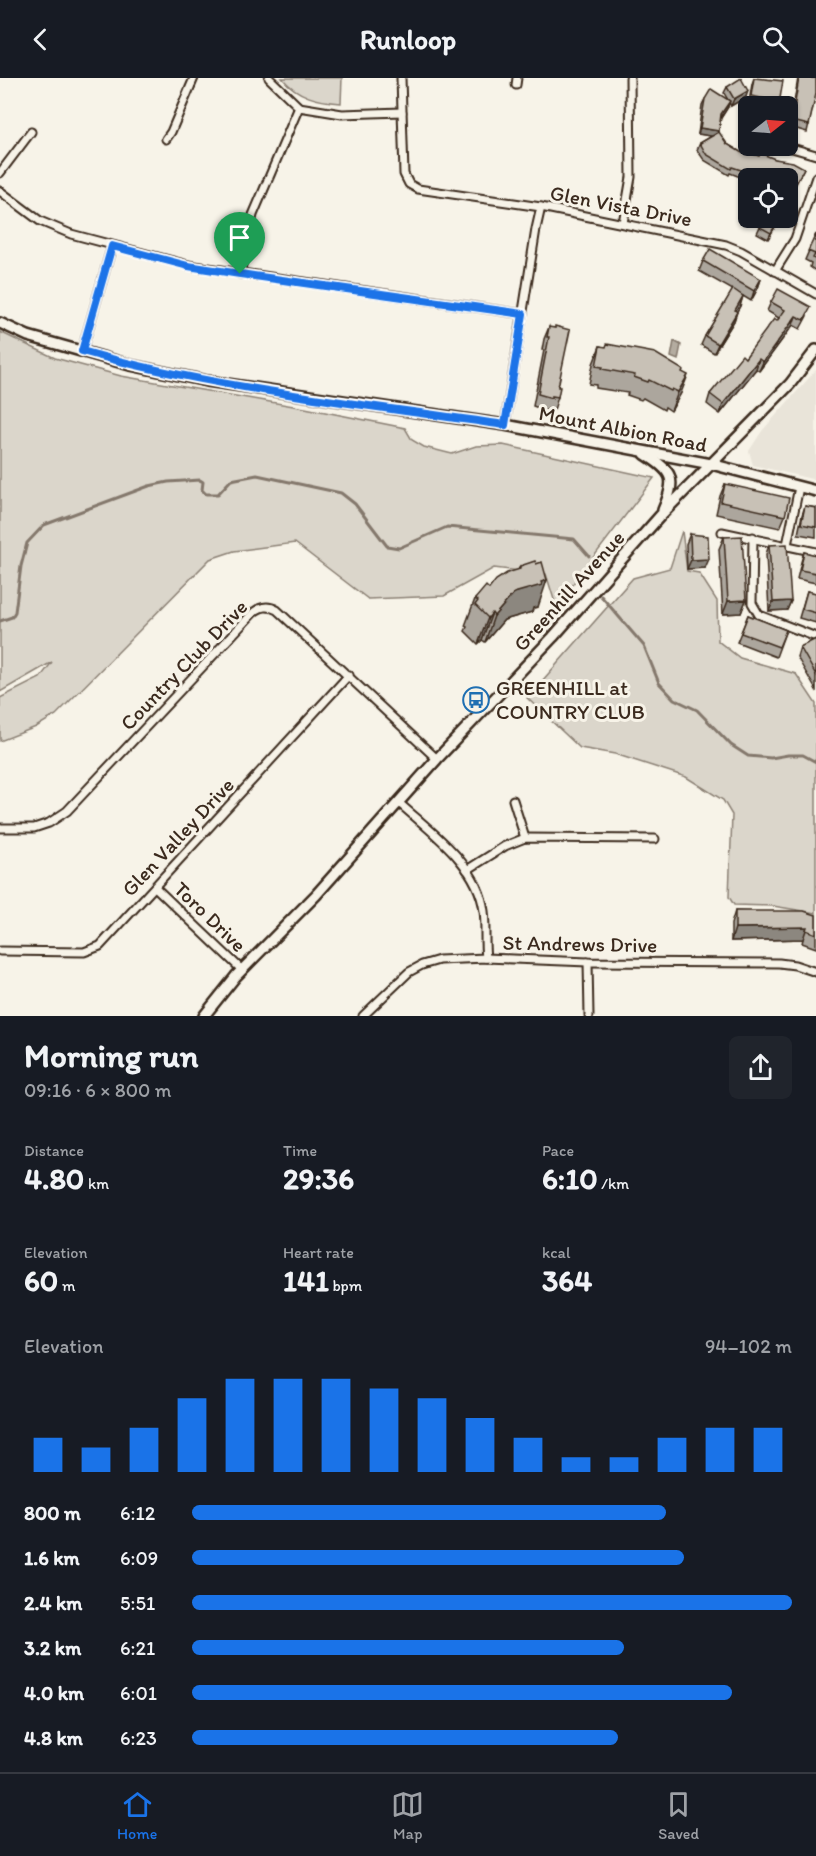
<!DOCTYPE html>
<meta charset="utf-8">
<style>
body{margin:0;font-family:Itim,sans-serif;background:#20242c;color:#f1f3f6;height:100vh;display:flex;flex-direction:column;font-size:22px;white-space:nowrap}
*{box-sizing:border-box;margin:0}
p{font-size:20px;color:#9ea1a6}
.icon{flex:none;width:33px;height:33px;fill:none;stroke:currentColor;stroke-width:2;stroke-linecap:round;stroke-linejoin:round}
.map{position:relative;height:938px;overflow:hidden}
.drawer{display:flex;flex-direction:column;background:#171b24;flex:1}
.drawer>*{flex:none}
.needle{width:39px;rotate:73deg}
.controls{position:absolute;left:738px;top:18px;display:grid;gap:12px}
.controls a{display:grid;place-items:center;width:60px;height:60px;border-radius:9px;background:#171b24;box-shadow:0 2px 4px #0004;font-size:30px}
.pin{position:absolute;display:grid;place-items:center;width:51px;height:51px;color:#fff;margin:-62px -26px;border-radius:50% 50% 50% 0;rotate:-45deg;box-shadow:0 0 6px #0007}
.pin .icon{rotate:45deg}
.round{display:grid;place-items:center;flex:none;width:63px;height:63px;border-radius:9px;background:#20242c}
.headline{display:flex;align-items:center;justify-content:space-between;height:102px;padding:0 24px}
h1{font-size:33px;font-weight:800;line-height:45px}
.metrics{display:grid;grid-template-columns:repeat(3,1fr);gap:9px;height:102px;padding:6px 24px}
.metrics div{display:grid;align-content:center}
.metrics b{font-size:30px;font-weight:800}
.metrics small{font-size:16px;font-weight:400}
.metrics p{font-size:16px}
.chart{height:168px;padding:12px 24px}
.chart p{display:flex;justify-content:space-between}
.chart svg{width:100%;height:108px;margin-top:6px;stroke:#1a73e8;stroke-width:6}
ul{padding:0 24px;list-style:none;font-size:20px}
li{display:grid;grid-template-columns:96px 72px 1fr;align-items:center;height:45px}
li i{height:15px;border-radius:8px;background:#1a73e8}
header{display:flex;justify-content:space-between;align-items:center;height:78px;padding:0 24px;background:#171b24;font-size:27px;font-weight:800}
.menu{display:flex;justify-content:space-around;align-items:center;height:84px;border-top:2px solid #363941;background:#171b24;font-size:16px;color:#9ea1a6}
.menu a{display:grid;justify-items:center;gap:3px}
.menu .current{color:#1a73e8}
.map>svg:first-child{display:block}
.built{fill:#e9e4d9}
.green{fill:#dbd6cb;stroke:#8b8074;stroke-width:1.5}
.water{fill:#b4aca0;stroke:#84786c;stroke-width:1.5}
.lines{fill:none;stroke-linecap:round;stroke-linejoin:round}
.stream{stroke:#84786c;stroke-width:3}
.minor-casing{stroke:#3b2a1e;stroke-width:11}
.tertiary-casing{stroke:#3b2a1e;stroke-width:14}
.minor{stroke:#f7f3e8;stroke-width:7}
.tertiary{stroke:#f7f3e8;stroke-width:9}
.wall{fill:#aca69d;stroke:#3b2a1e;stroke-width:1.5}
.shaded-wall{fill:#8c877f;stroke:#3b2a1e;stroke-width:1.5}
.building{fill:#c8c1b6;stroke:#3b2a1e;stroke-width:1.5}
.route-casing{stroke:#fff;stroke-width:12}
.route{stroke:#1a73e8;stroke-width:8}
.labels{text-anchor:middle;stroke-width:6;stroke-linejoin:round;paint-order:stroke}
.street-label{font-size:21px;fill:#3b2a1e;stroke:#f7f3e8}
.poi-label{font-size:21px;fill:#3b2a1e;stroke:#f7f3e8;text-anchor:start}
</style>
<header><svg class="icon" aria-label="back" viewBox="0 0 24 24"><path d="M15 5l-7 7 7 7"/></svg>Runloop<svg class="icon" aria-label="search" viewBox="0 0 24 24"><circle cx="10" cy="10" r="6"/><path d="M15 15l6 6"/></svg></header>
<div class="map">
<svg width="816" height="938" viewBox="0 0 816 938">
<rect width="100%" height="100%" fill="#f7f3e8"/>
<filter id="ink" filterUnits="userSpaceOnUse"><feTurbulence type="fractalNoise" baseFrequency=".0167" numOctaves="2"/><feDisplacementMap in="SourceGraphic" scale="12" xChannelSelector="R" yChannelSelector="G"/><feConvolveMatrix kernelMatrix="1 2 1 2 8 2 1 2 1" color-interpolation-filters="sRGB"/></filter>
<g filter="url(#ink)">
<polygon class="built" points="816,292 816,402 753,387 749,373 762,353"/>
<g class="green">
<path d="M282 0H342L341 25C317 23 298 19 282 0Z"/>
<polygon points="0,254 55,280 121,298 305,330 405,350 412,362 424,369 452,376 476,368 503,367 654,400 556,528 546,496 494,490 444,518 368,521 295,465 234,473 210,481 56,637 36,649 0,663 0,620 40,600 52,584 0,614"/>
<polygon points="682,453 687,493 699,495 717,523 718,563 740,580 796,596 816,626 816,835 773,828 734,827 729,819 732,737 723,722 686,699 615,676 580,670 527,620 633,500 670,490"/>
</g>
<polygon class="water" points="674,263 681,267 678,282 671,279"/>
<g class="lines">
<g class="stream">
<polyline points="601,518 644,568 659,605 674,621 697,632 731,667 748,678 771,680 788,677 803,677 816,684"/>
<polyline points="0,543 12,539 15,534 21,488 27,465 44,447 149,408 168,404 200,402 203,404 202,412 206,416 218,416 231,402 257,397 341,415 355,426 387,468 399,470 447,449 574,461 589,478"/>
</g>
<g class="minor-casing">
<g id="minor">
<polyline points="269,0 299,29 342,36 402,34"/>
<polyline points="401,0 404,96 409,106 418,111 541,129 726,167 741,173 816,216"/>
<polyline points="516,7 517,0"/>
<polyline points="746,53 748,54"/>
<polyline points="166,61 171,54 194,0"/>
<polyline points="785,68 816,77"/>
<polyline points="0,95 31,54"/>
<polyline points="0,113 40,143 71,156 188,187 523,236"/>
<polyline points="623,145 631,99 630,0"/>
<polyline points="775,193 795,161 816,99"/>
<polyline points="240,196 253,137 299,29"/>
<polyline points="82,273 112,168"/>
<polyline points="505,347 536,151 541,129"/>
<polyline points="722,454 816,474"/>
<polyline points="753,459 752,525 759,537 816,559"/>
<polyline points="787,467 799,409"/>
<polyline points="513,722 525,760"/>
<path d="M398 724C431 754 478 786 484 833 486 849 484 864 486 880"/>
<path d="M0 750H34L49 745 67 733 253 535C261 528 268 527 277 532L437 681"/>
<polyline points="467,792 505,768 525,760 655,761"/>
<polyline points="155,809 242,892"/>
<polyline points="0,873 84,874 100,868 349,597"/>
<polyline points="588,884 589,938"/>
<polyline points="363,938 409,894 422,887 439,882 486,880 588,884 779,885 795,887 816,894"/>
</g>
</g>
<g class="tertiary-casing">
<g id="tertiary">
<polyline points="0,245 28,258 130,287 207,303 505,347 711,386 816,413"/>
<path d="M645 376C673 394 677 400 663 432"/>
<polyline points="204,938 236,898 316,817 437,681 553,559 660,438 790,306 816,272"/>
</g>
</g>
<use href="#minor" class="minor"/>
<use href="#tertiary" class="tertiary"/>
</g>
<g class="wall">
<polygon points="754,0 779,26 778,28 765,28 765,27 749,24 752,6"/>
<polygon points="798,0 816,0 815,20 807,54 790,49"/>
<polygon points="727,9 746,19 731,28 729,24 728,29 721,40 718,54 727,66 742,75 775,81 804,90 791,116 788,115 788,100 748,100 748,102 730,95 729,97 704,82 697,72 700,65 712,58 698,56 702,27 705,21 728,22 724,15"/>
<polygon points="764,140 780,140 768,161 757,155"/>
<polygon points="816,156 816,193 810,189 811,185 805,182"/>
<polygon points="703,183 761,201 758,210 751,223 743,218 740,228 737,233 734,243 714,275 701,267 705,258 733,212 699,193"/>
<polygon points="771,224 807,238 800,251 793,247 759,293 756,291 720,336 707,326 710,316 745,280 779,240 767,233"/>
<polygon points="549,249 558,309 558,319 554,332 548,331 547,333 533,328 544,272 542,272 544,261"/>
<polygon points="600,268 682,294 681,315 671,333 665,329 664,332 643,320 641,322 627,317 628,315 596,310 596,307 589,306 593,286"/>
<polygon points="725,406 785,438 780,450 716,436 720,418"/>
<polygon points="805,428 816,430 816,459 798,456 802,437"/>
<polygon points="690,456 705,490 687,491 686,466"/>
<polygon points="724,459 746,522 741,535 723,536 719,471"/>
<polygon points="769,467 791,523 787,532 769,533 766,476"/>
<polygon points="804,474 816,477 816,505 797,501 801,484"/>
<polygon points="520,488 538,529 533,530 532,534 504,542 485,564 482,562 478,566 465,553 467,549 465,548 475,521 489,511 518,492"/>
<polygon points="807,513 816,515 816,545 799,540"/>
<polygon points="748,537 786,552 776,579 737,564"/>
<polygon points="816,561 816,612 797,579 800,569"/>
<polygon points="735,833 816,837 816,870 802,865 803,861 731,863 731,846"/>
</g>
<g class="shaded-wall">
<polygon points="748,13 746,19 731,28 734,21"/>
<polygon points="730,23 728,29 719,43 721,36"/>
<polygon points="700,50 719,53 717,59 698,56"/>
<polygon points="779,140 780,140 768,161 771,155"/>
<polygon points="761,201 758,210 751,223 754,213"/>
<polygon points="743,218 740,228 732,242 735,232"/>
<polygon points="737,234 734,243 714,275 718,266"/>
<polygon points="796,238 793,247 759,293 763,284"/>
<polygon points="759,281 756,291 720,336 723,326"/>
<polygon points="688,297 681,315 671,333 678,314"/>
<polygon points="709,481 705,490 687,491 691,482"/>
<polygon points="547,502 538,529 533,530 532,534 504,542 485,564 494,538 514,515 541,504"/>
<polygon points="746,522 741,535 723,536 728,523"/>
<polygon points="791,523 787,532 769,533 773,524"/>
<polygon points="492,535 482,562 478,566 488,540"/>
<polygon points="807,849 803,861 731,863 735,850"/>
</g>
<g class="building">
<polygon points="741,0 748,13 734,21 727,9"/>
<polygon points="754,0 783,3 779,26 767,24 767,21 751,18"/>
<polygon points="799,0 816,0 816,16 809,47 792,43"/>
<polygon points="711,11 730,23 721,36 719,53 700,50 705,21"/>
<polygon points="719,54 727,66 742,75 743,73 759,78 760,75 775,81 793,84 804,90 793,110 788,107 788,100 765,100 732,89 731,91 706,76 700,65"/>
<polygon points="764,140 779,140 771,155 760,149"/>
<polygon points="816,156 816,182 813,180 815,176 808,173"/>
<polygon points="710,171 761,201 754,213 703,183"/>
<polygon points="733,211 743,218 735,232 737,234 718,266 705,258"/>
<polygon points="778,211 811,229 804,242 796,238 763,284 759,281 723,326 710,316 742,277 745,280 774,241 777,243 785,232 771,224"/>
<polygon points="555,248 570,252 558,309 560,309 558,319 552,318 552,320 538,316 549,259 547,259 549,249 555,250"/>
<polygon points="607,266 655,275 683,292 682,294 688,297 678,314 672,311 671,313 649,302 648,304 634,299 635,297 602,291 603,289 596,288 600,268 606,269"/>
<polygon points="725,406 789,420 785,438 721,424"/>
<polygon points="805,428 816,430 816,449 801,446"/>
<polygon points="690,456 708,458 709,481 691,482"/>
<polygon points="742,458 746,522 728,523 724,459"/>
<polygon points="787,466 791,523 773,524 769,467"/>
<polygon points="804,474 816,477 816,495 800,492"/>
<polygon points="535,483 536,486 542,484 547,502 541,504 542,507 514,515 494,538 492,535 488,540 475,527 478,523 475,521 486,508 489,511 496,502 507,495 520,491 520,488"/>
<polygon points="807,513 816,515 816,535 802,531"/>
<polygon points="748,537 786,552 779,569 741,555"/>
<polygon points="816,561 816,597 800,569"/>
<polygon points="735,833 804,833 816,837 816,856 806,852 807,849 735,850"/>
</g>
</g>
<g class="lines" filter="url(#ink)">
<g class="route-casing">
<path id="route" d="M112 168 188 188 240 196 523 236 505 347C365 326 218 312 82 273Z"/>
</g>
<use href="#route" class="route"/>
</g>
<defs>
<g id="bus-ring" transform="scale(1.35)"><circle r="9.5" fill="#f7f3e8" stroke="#1f6fb2" stroke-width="1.5"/><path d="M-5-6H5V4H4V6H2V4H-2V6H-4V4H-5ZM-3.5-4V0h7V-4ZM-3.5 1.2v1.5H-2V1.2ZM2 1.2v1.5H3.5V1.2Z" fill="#1f6fb2"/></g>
</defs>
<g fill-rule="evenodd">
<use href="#bus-ring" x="476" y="622"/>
</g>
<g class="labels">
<g class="street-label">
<text transform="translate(621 128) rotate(11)" y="7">Glen Vista Drive</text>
<text transform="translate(623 351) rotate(11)" y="7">Mount Albion Road</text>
<text transform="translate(569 513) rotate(-48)" y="7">Greenhill Avenue</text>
<text transform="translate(184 587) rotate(-46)" y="7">Country Club Drive</text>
<text transform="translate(178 759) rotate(-47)" y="7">Glen Valley Drive</text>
<text transform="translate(210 839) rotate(44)" y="7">Toro Drive</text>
<text transform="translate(580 866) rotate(1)" y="7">St Andrews Drive</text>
</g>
<g class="poi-label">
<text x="496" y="617">GREENHILL at<tspan x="496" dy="24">COUNTRY CLUB</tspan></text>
</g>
</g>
</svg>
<div class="controls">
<a><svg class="needle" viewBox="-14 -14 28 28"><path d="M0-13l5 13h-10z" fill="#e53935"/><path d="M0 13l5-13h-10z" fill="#9ea1a6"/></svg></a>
<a><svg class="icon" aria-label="locate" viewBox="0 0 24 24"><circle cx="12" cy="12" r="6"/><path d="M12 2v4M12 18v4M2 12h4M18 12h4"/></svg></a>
</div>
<div class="pin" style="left:240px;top:196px;background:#1e9e55"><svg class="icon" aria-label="arrive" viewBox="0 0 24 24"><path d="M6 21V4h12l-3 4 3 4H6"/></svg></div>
</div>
<section class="drawer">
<div class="headline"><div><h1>Morning run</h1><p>09:16 · 6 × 800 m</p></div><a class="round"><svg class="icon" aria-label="share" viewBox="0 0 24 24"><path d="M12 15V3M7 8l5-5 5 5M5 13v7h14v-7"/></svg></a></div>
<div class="metrics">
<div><p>Distance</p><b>4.80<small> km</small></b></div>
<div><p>Time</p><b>29:36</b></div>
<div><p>Pace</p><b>6:10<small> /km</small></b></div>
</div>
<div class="metrics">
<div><p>Elevation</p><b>60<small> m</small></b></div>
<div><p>Heart rate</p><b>141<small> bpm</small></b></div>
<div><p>kcal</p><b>364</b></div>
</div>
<div class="chart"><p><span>Elevation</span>94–102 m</p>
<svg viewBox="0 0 160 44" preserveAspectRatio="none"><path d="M5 44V30M15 44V34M25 44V26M35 44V14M45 44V6M55 44V6M65 44V6M75 44V10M85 44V14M95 44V22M105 44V30M115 44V38M125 44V38M135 44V30M145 44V26M155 44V26"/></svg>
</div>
<ul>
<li><b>800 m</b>6:12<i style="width:79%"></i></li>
<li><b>1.6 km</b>6:09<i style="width:82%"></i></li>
<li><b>2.4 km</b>5:51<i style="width:100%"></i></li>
<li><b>3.2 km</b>6:21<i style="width:72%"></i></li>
<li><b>4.0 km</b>6:01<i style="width:90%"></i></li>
<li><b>4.8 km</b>6:23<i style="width:71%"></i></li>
</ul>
</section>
<nav class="menu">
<a class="current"><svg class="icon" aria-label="home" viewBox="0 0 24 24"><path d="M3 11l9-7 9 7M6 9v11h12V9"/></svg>Home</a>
<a><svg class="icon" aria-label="map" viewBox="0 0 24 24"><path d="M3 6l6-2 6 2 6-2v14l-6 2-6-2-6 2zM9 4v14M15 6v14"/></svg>Map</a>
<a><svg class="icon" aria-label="saved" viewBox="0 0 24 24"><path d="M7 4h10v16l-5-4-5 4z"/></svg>Saved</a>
</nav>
